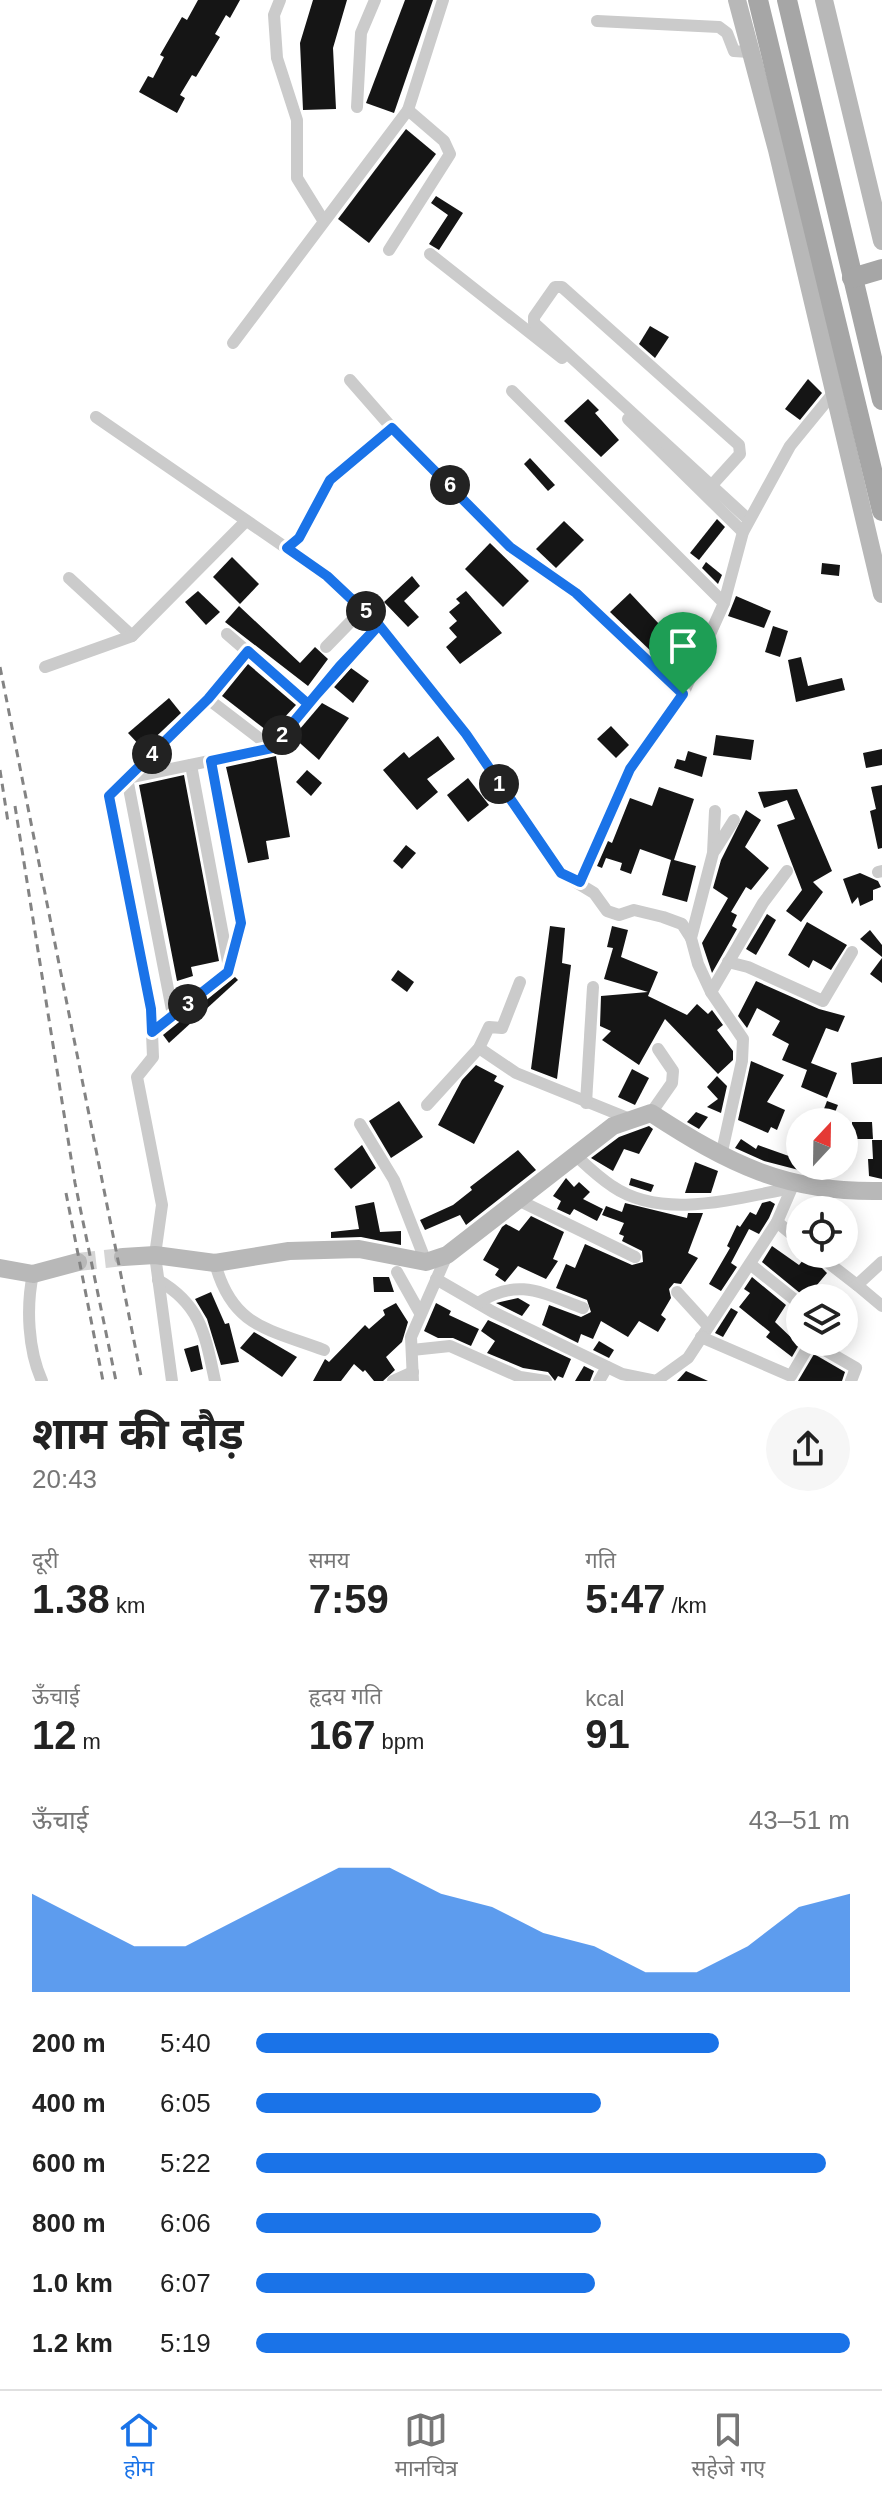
<!DOCTYPE html>
<html lang="hi">
<meta charset="utf-8">
<style>
body{margin:0;font-family:Arial,"Noto Sans Devanagari",sans-serif;background:#f6f6f6;color:#222;height:100vh;display:flex;flex-direction:column;font-size:30px;white-space:nowrap}
*{box-sizing:border-box;margin:0}
p{font-size:26px;color:#767676}
.icon{flex:none;width:44px;height:44px;fill:none;stroke:currentColor;stroke-width:2;stroke-linecap:round;stroke-linejoin:round}
.map{position:relative;height:1381px;overflow:hidden}
.drawer{display:flex;flex-direction:column;background:#fff;flex:1}
.drawer>*{flex:none}
.needle{width:52px;rotate:22deg}
.controls{position:absolute;left:786px;top:1108px;display:grid;gap:16px}
.controls a{display:grid;place-items:center;width:72px;height:72px;border-radius:50%;background:#fff;box-shadow:0 4px 20px #0003;font-size:40px}
.pin{position:absolute;display:grid;place-items:center;width:68px;height:68px;color:#fff;margin:-82px -34px;border-radius:50% 50% 50% 0;rotate:-45deg;box-shadow:0 0 8px #0007}
.pin .icon{rotate:45deg}
.km{position:absolute;width:40px;height:40px;margin:-20px;border-radius:50%;background:#222;color:#fff;font-size:22px;line-height:40px;text-align:center}
.round{display:grid;place-items:center;flex:none;width:84px;height:84px;border-radius:42px;background:#f6f6f6}
.head{display:flex;align-items:center;justify-content:space-between;height:136px;padding:0 32px}
h1{font-size:44px;font-weight:700;line-height:60px}
.metrics{display:grid;grid-template-columns:repeat(3,1fr);gap:12px;height:136px;padding:8px 32px}
.metrics div{display:grid;align-content:center}
.metrics b{font-size:40px;font-weight:700}
.metrics small{font-size:22px;font-weight:400}
.metrics p{font-size:22px}
.chart{height:224px;padding:16px 32px}
.chart p{display:flex;justify-content:space-between}
.chart svg{width:100%;height:144px;margin-top:8px;fill:#1a73e8;opacity:.7}
ul{padding:0 32px;list-style:none;font-size:26px}
li{display:grid;grid-template-columns:128px 96px 1fr;align-items:center;height:60px}
li i{height:20px;border-radius:10px;background:#1a73e8}
.tab-bar{display:flex;justify-content:space-around;align-items:center;height:112px;border-top:2px solid #e0e0e0;background:#fff;font-size:22px;color:#767676}
.tab-bar a{display:grid;justify-items:center;gap:4px}
.tab-bar .selected{color:#1a73e8}
.map>svg:first-child{display:block}
.building{fill:#151515}
.lines{fill:none;stroke-linecap:round;stroke-linejoin:round}
.secondary-tunnel{stroke:#d5d5d5;stroke-width:18;stroke-dasharray:18 9;stroke-linecap:butt}
.street{stroke:#cbcbcb;stroke-width:12}
.secondary{stroke:#b8b8b8;stroke-width:18}
.primary{stroke:#a6a6a6;stroke-width:20}
.rail{stroke:#838383;stroke-width:3;stroke-dasharray:8 6;stroke-linecap:butt}
.route-casing{stroke:#fff;stroke-width:16}
.route{stroke:#1a73e8;stroke-width:10}
</style>
<div class="map">
<svg width="882" height="1381" viewBox="0 0 882 1381">
<rect width="100%" height="100%" fill="#fff"/>
<g class="building">
<polygon points="198,0 240,0 230,18 226,15 215,34 220,37 196,77 192,75 180,95 185,98 177,113 139,92 148,76 153,78 164,57 160,55 182,17 187,20"/>
<polygon points="313,0 347,0 333,48 336,109 303,110 300,43"/>
<polygon points="405,0 433,0 394,113 366,103"/>
<polygon points="406,129 436,154 369,243 338,219"/>
<polygon points="436,196 463,213 439,250 429,244 448,215 431,203"/>
<polygon points="650,326 669,337 655,358 639,344"/>
<polygon points="808,379 822,393 800,420 785,409"/>
<polygon points="588,399 599,410 595,413 619,440 601,457 564,421"/>
<polygon points="530,458 555,485 548,491 524,464"/>
<polygon points="717,519 725,527 699,560 690,553"/>
<polygon points="564,521 584,540 556,568 536,549"/>
<polygon points="490,543 529,581 503,607 465,569"/>
<polygon points="232,557 259,584 240,604 213,577"/>
<polygon points="706,562 722,575 718,584 702,568"/>
<polygon points="822,563 840,565 839,576 821,574"/>
<polygon points="412,576 420,586 404,601 419,617 408,627 384,602"/>
<polygon points="198,591 220,612 206,625 185,602"/>
<polygon points="466,591 502,633 460,664 446,647 457,637 449,628 457,621 449,612 460,603 456,599"/>
<polygon points="630,593 690,657 678,677 610,612"/>
<polygon points="736,596 771,611 764,628 728,616"/>
<polygon points="239,606 300,663 315,647 328,659 308,686 225,622"/>
<polygon points="773,626 788,631 780,657 765,652"/>
<polygon points="801,657 808,686 842,678 845,690 796,702 788,660"/>
<polygon points="248,664 296,705 270,733 222,696"/>
<polygon points="351,668 369,681 353,703 334,687"/>
<polygon points="169,698 181,713 143,749 128,733"/>
<polygon points="322,703 349,718 319,760 293,737"/>
<polygon points="611,726 629,745 616,758 597,739"/>
<polygon points="716,735 754,740 751,760 713,755"/>
<polygon points="438,736 455,759 427,779 438,792 417,810 383,770 404,752 409,758"/>
<polygon points="882,749 882,765 866,768 863,753"/>
<polygon points="688,751 707,757 702,777 674,768 677,759 685,761"/>
<polygon points="276,756 290,837 266,841 269,859 248,863 226,767"/>
<polygon points="307,770 322,783 311,796 296,782"/>
<polygon points="184,775 219,961 191,967 193,976 177,981 139,785"/>
<polygon points="468,778 489,805 468,822 447,795"/>
<polygon points="882,785 882,848 878,849 870,811 876,809 871,787"/>
<polygon points="659,787 694,799 674,860 696,866 687,902 662,895 671,860 640,849 631,874 620,870 622,863 606,858 602,868 597,866 608,841 612,843 630,798 652,806"/>
<polygon points="797,789 832,871 813,882 823,892 801,922 786,911 802,890 777,825 795,819 787,800 764,808 758,792"/>
<polygon points="746,810 761,820 745,847 769,868 751,890 746,887 731,912 737,915 732,926 737,929 712,973 702,943 728,898 713,888 721,860"/>
<polygon points="406,845 416,853 402,869 393,861"/>
<polygon points="860,873 878,881 881,887 873,890 873,900 860,906 858,897 852,904 843,879"/>
<polygon points="767,914 776,920 756,955 746,949"/>
<polygon points="807,922 847,945 831,970 813,960 809,968 788,955"/>
<polygon points="550,926 565,928 562,963 571,965 557,1079 531,1069"/>
<polygon points="612,926 628,930 621,957 658,972 648,996 687,1015 697,1004 708,1014 712,1010 723,1025 717,1030 733,1051 733,1060 718,1074 665,1019 639,1065 602,1040 611,1031 600,1026 601,996 648,992 604,979 613,948 607,947"/>
<polygon points="870,930 882,945 882,957 860,939"/>
<polygon points="882,958 882,983 870,974"/>
<polygon points="398,970 414,982 407,992 391,980"/>
<polygon points="235,977 238,980 169,1043 163,1035"/>
<polygon points="756,981 819,1009 845,1016 838,1032 826,1028 811,1063 837,1073 827,1098 801,1087 807,1070 782,1060 789,1044 772,1035 780,1021 757,1008 747,1028 738,1016"/>
<polygon points="882,1057 882,1084 853,1084 851,1063"/>
<polygon points="751,1061 784,1075 767,1102 785,1110 777,1130 771,1127 768,1133 738,1120"/>
<polygon points="476,1065 497,1076 494,1081 504,1086 474,1144 438,1125 462,1080"/>
<polygon points="632,1069 649,1078 635,1105 618,1097"/>
<polygon points="717,1076 727,1086 721,1113 707,1107 718,1099 707,1087"/>
<polygon points="399,1101 423,1137 391,1158 369,1121"/>
<polygon points="827,1101 838,1105 831,1122 819,1122"/>
<polygon points="696,1112 708,1117 699,1129 687,1122"/>
<polygon points="852,1122 872,1122 873,1139 852,1139"/>
<polygon points="649,1126 653,1129 639,1154 624,1149 613,1171 591,1158 619,1137"/>
<polygon points="741,1139 756,1149 758,1145 800,1160 800,1166 823,1166 837,1171 835,1177 818,1175 764,1161 735,1148"/>
<polygon points="872,1140 882,1140 882,1179 869,1176 868,1159 873,1159"/>
<polygon points="362,1145 376,1168 351,1189 334,1169"/>
<polygon points="518,1150 536,1170 466,1225 460,1215 425,1230 420,1220 453,1205 472,1190 470,1187"/>
<polygon points="695,1162 718,1171 711,1193 685,1193"/>
<polygon points="566,1178 574,1187 579,1182 590,1192 583,1199 603,1209 597,1221 574,1209 570,1215 557,1209 561,1201 553,1196"/>
<polygon points="631,1178 654,1185 651,1192 629,1185"/>
<polygon points="770,1201 775,1204 769,1218 759,1234 749,1229 731,1263 737,1267 721,1291 709,1284 730,1248 727,1246 737,1225 740,1227 750,1212 756,1215 762,1203"/>
<polygon points="374,1202 380,1232 401,1231 401,1245 361,1237 331,1238 331,1232 359,1229 355,1206"/>
<polygon points="625,1203 687,1218 688,1213 703,1213 688,1253 698,1258 681,1284 674,1283 669,1289 671,1298 661,1315 666,1319 658,1332 639,1321 628,1337 601,1321 593,1339 581,1334 578,1343 542,1325 549,1305 581,1317 591,1312 587,1300 556,1288 566,1264 575,1268 585,1244 632,1265 643,1262 642,1251 622,1241 624,1236 619,1234 624,1223 602,1215 606,1206 622,1212"/>
<polygon points="531,1216 564,1232 553,1259 558,1261 546,1279 518,1266 505,1282 495,1275 499,1269 483,1260 502,1227 506,1224 519,1231"/>
<polygon points="772,1246 799,1265 808,1254 827,1273 806,1298 762,1262"/>
<polygon points="373,1277 389,1277 394,1292 374,1292"/>
<polygon points="752,1277 786,1305 775,1322 799,1345 792,1357 766,1337 770,1332 739,1307 750,1293 744,1289"/>
<polygon points="211,1292 225,1324 229,1323 239,1362 221,1365 207,1319 195,1299"/>
<polygon points="518,1298 530,1305 522,1316 496,1303"/>
<polygon points="396,1303 408,1322 402,1342 386,1357 395,1370 383,1381 374,1381 365,1370 363,1372 354,1364 341,1381 313,1381 325,1359 329,1362 365,1325 369,1329 385,1315 383,1310"/>
<polygon points="436,1303 451,1311 449,1315 479,1329 471,1346 453,1338 438,1338 424,1331"/>
<polygon points="731,1308 738,1312 723,1337 715,1333"/>
<polygon points="488,1320 571,1359 563,1378 558,1376 555,1381 548,1372 523,1368 487,1353 495,1341 481,1331"/>
<polygon points="254,1332 297,1357 282,1377 240,1348"/>
<polygon points="599,1341 614,1350 609,1358 593,1350"/>
<polygon points="198,1345 203,1369 191,1372 184,1349"/>
<polygon points="814,1354 845,1372 842,1381 798,1381"/>
<polygon points="584,1366 594,1371 590,1381 575,1381"/>
<polygon points="686,1371 708,1381 677,1381"/>
</g>
<g class="lines">
<polyline class="secondary-tunnel" points="78,1262 123,1257"/>
<g class="street">
<polyline points="280,0 274,15 277,58 297,120 297,178 323,220"/>
<polyline points="597,21 719,27 727,33 734,51 749,52"/>
<polyline points="357,107 361,33 375,0"/>
<polyline points="389,250 450,154 444,141 408,110"/>
<polyline points="430,254 562,358"/>
<polyline points="233,343 408,110 443,0"/>
<polyline points="350,380 392,428 510,547 576,593 683,694"/>
<polyline points="512,391 724,603"/>
<polyline points="96,417 327,576 372,617 466,734 561,873 594,893 607,911 619,915 634,910 663,917 682,924 691,938"/>
<polyline points="628,419 743,532"/>
<polyline points="712,485 740,454 739,445 562,287 555,287 534,317 534,323 749,520"/>
<polyline points="287,548 299,538 330,480 392,428"/>
<polyline points="69,578 132,636"/>
<polyline points="227,634 308,704"/>
<polyline points="326,647 363,609"/>
<polyline points="45,667 132,636 246,521"/>
<polyline points="208,699 248,651"/>
<polyline points="191,765 228,962"/>
<polyline points="715,811 713,853 691,938 698,964 711,992 743,1039 742,1061 721,1156"/>
<polyline points="715,850 734,820"/>
<polyline points="878,872 882,871"/>
<polyline points="580,882 630,769 683,694 724,603 743,532 790,446 835,391"/>
<polyline points="728,962 748,967 823,1001 852,952"/>
<polyline points="711,992 763,903 787,871"/>
<polyline points="173,1015 127,778 208,699 272,748"/>
<polyline points="152,1032 228,972 241,923 211,761"/>
<polyline points="479,1048 516,1073 630,1119"/>
<polyline points="586,1103 593,987"/>
<polyline points="427,1105 479,1048 489,1027 502,1028 520,982"/>
<polyline points="651,1113 672,1083 673,1071 658,1049"/>
<polyline points="360,1124 394,1180 426,1262"/>
<path d="M574 1154C586 1165 598 1177 612 1186 663 1221 736 1198 792 1188"/>
<polyline points="516,1199 635,1257"/>
<polyline points="777,1222 800,1241"/>
<polyline points="817,1254 857,1285 882,1262"/>
<path d="M215 1263C232 1327 268 1329 324 1350"/>
<polyline points="750,1264 800,1304"/>
<polyline points="397,1272 420,1313"/>
<path d="M33 1274C26 1307 28 1350 42 1381"/>
<polyline points="436,1279 493,1312 622,1374 656,1381 688,1358 777,1222 793,1185"/>
<path d="M158 1280C201 1305 205 1334 215 1381"/>
<polyline points="857,1285 882,1306"/>
<polyline points="677,1292 708,1326"/>
<path d="M478 1303C518 1277 542 1293 583 1308"/>
<polyline points="800,1322 800,1336"/>
<polyline points="701,1337 791,1376 811,1342 856,1368 851,1381"/>
<polyline points="412,1350 450,1346 520,1377 546,1381"/>
<polyline points="172,1381 155,1255 162,1205 137,1077 153,1057 151,1009 109,796 127,778 272,748 340,666 379,625"/>
<polyline points="393,1381 413,1372"/>
<polyline points="413,1381 411,1337 447,1255"/>
<polyline points="599,1381 607,1367"/>
</g>
<g class="secondary">
<polyline points="737,0 777,150 882,594"/>
<polyline points="824,0 882,241"/>
<path d="M123 1257 155 1255 215 1263 289 1251 359 1249 426 1262 447 1255 613 1126 651 1113C729 1164 786 1193 882 1191"/>
<polyline points="0,1268 33,1274 78,1262"/>
</g>
<g class="primary">
<polyline points="758,0 882,511"/>
<polyline points="787,0 882,400"/>
<polyline points="852,278 882,269"/>
</g>
<g class="rail">
<polyline points="0,667 142,1381"/>
<polyline points="0,770 8,822"/>
<polyline points="15,806 75,1183 116,1381"/>
<polyline points="66,1193 103,1381"/>
</g>
</g>
<g class="lines">
<g class="route-casing">
<polyline id="route" points="683,694 630,769 580,882 561,873 466,734 379,625 340,666 272,748 211,761 241,923 228,972 152,1032 151,1009 109,796 208,699 248,651 308,704 379,625 327,576 287,548 299,538 330,480 392,428 510,547 576,593 683,694"/>
</g>
<use href="#route" class="route"/>
</g>
</svg>
<div class="controls">
<a><svg class="needle" viewBox="-14 -14 28 28"><path d="M0-13l5 13h-10z" fill="#e53935"/><path d="M0 13l5-13h-10z" fill="#767676"/></svg></a>
<a><svg class="icon" aria-label="locate" viewBox="0 0 24 24"><circle cx="12" cy="12" r="6"/><path d="M12 2v4M12 18v4M2 12h4M18 12h4"/></svg></a>
<a><svg class="icon" aria-label="layers" viewBox="0 0 24 24"><path d="M12 4l9 5-9 5-9-5zM3 14l9 5 9-5"/></svg></a>
</div>
<div class="pin" style="left:683px;top:694px;background:#1e9e55"><svg class="icon" aria-label="arrive" viewBox="0 0 24 24"><path d="M6 21V4h12l-3 4 3 4H6"/></svg></div>
<b class="km" style="left:499px;top:784px">1</b>
<b class="km" style="left:282px;top:735px">2</b>
<b class="km" style="left:188px;top:1004px">3</b>
<b class="km" style="left:152px;top:754px">4</b>
<b class="km" style="left:366px;top:611px">5</b>
<b class="km" style="left:450px;top:485px">6</b>
</div>
<section class="drawer">
<div class="head"><div><h1>शाम की दौड़</h1><p>20:43</p></div><a class="round"><svg class="icon" aria-label="share" viewBox="0 0 24 24"><path d="M12 15V3M7 8l5-5 5 5M5 13v7h14v-7"/></svg></a></div>
<div class="metrics">
<div><p>दूरी</p><b>1.38<small> km</small></b></div>
<div><p>समय</p><b>7:59</b></div>
<div><p>गति</p><b>5:47<small> /km</small></b></div>
</div>
<div class="metrics">
<div><p>ऊँचाई</p><b>12<small> m</small></b></div>
<div><p>हृदय गति</p><b>167<small> bpm</small></b></div>
<div><p>kcal</p><b>91</b></div>
</div>
<div class="chart"><p><span>ऊँचाई</span>43–51 m</p>
<svg viewBox="0 0 160 44" preserveAspectRatio="none"><path d="M0 44V14L10 22L20 30L30 30L40 22L50 14L60 6L70 6L80 14L90 18L100 26L110 30L120 38L130 38L140 30L150 18L160 14V44z"/></svg>
</div>
<ul>
<li><b>200 m</b>5:40<i style="width:78%"></i></li>
<li><b>400 m</b>6:05<i style="width:58%"></i></li>
<li><b>600 m</b>5:22<i style="width:96%"></i></li>
<li><b>800 m</b>6:06<i style="width:58%"></i></li>
<li><b>1.0 km</b>6:07<i style="width:57%"></i></li>
<li><b>1.2 km</b>5:19<i style="width:100%"></i></li>
</ul>
</section>
<nav class="tab-bar">
<a class="selected"><svg class="icon" aria-label="home" viewBox="0 0 24 24"><path d="M3 11l9-7 9 7M6 9v11h12V9"/></svg>होम</a>
<a><svg class="icon" aria-label="map" viewBox="0 0 24 24"><path d="M3 6l6-2 6 2 6-2v14l-6 2-6-2-6 2zM9 4v14M15 6v14"/></svg>मानचित्र</a>
<a><svg class="icon" aria-label="saved" viewBox="0 0 24 24"><path d="M7 4h10v16l-5-4-5 4z"/></svg>सहेजे गए</a>
</nav>
